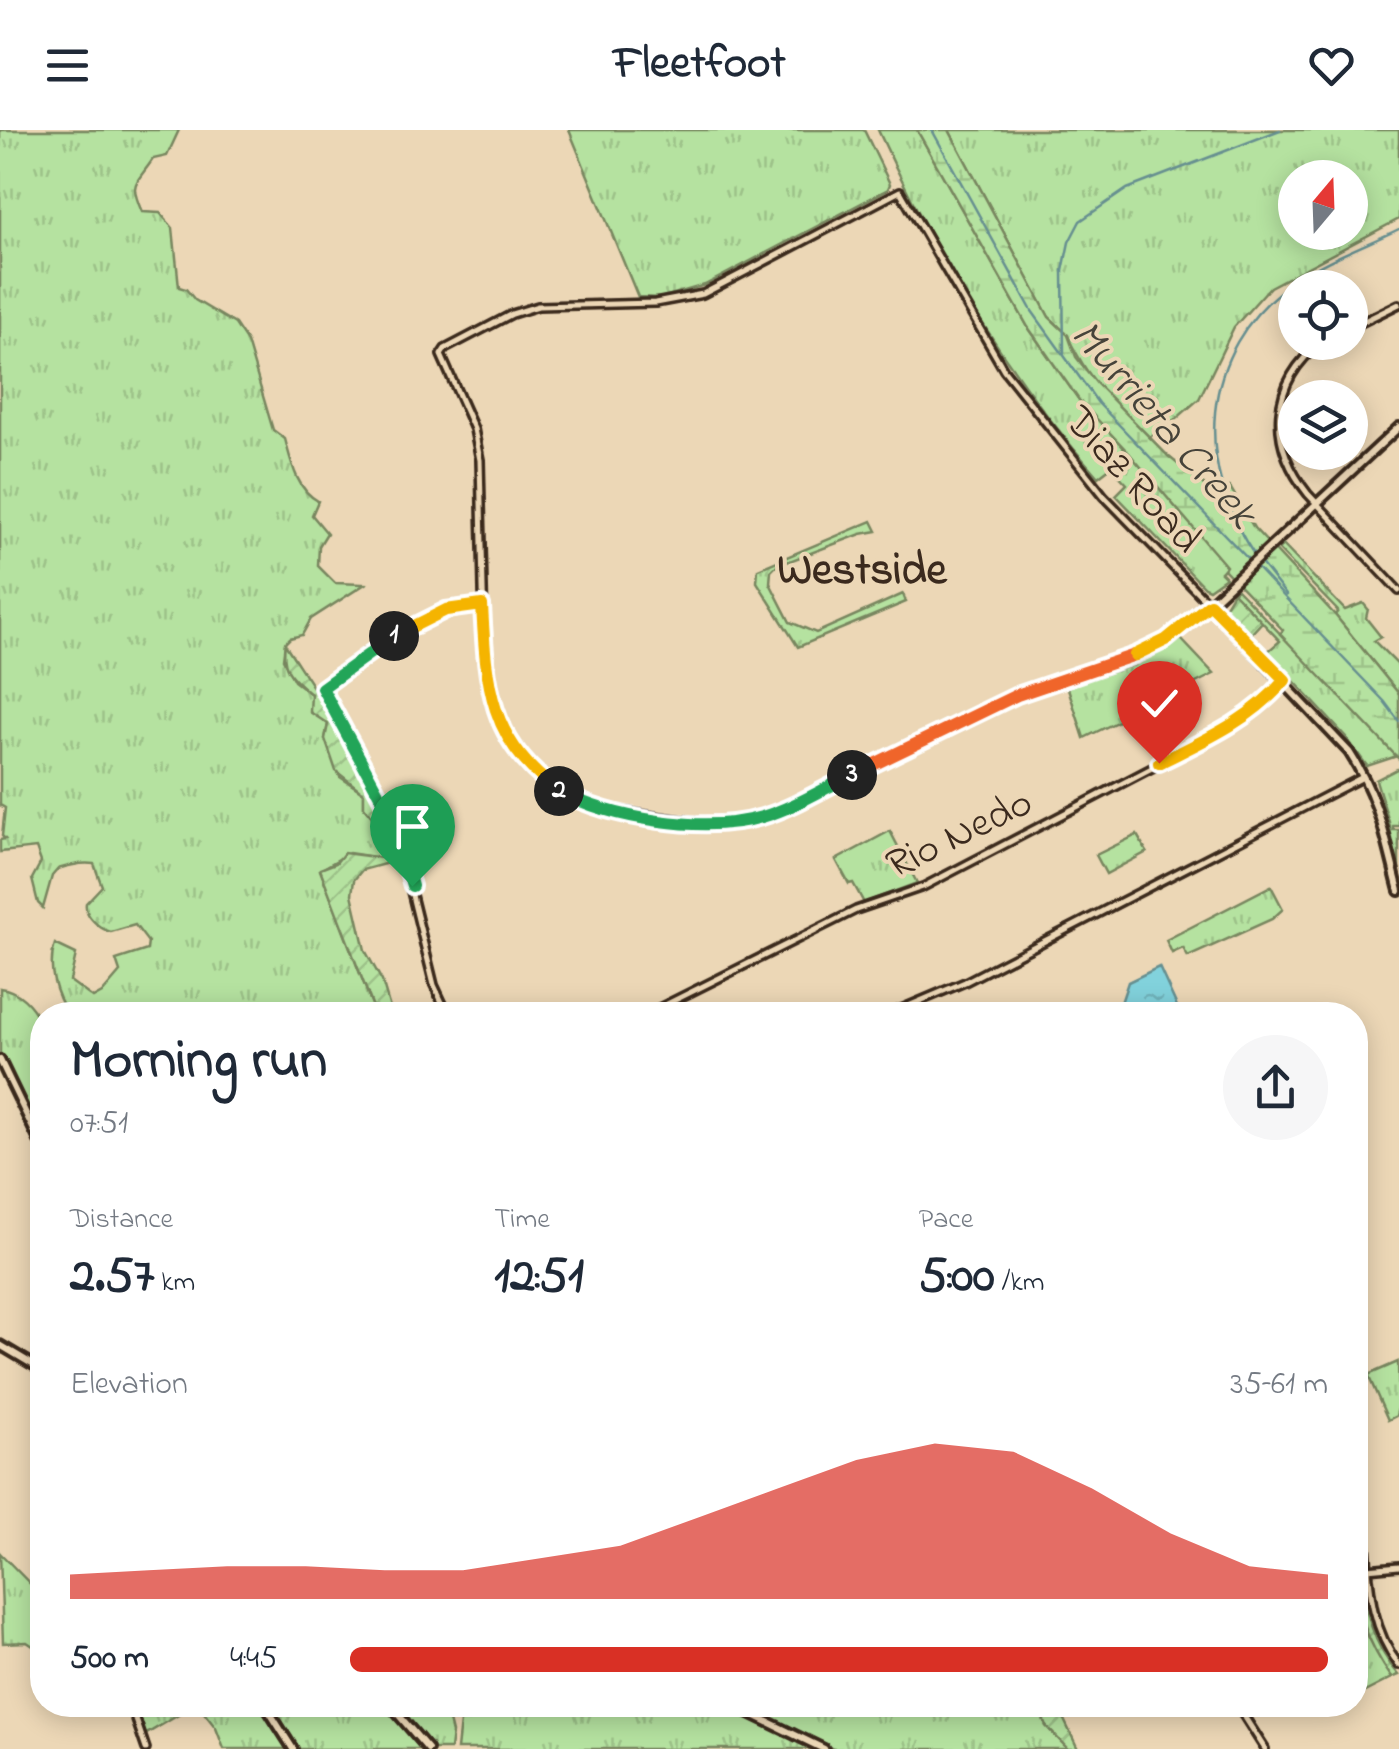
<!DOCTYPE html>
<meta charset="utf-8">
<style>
body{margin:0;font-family:"Indie Flower",sans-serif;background:#f6f6f7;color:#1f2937;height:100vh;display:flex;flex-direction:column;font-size:38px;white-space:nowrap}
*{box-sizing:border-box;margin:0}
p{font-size:32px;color:#747a83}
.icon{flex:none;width:55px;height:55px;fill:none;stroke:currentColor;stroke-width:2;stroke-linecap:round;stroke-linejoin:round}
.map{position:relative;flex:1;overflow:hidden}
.drawer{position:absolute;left:30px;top:872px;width:1338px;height:715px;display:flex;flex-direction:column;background:#fff;border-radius:40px;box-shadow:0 5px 25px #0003}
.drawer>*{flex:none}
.needle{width:65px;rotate:19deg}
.buttons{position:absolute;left:1278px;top:30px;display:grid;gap:20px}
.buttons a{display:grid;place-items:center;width:90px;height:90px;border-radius:50%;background:#fff;box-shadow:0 5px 25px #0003;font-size:50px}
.pin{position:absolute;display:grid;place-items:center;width:85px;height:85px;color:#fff;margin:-102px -42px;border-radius:50% 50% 50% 0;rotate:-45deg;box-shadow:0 0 10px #0007}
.pin .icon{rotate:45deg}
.km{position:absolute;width:50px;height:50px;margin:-25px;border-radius:50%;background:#222;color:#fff;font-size:28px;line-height:50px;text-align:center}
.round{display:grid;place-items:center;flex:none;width:105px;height:105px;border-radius:52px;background:#f6f6f7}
.summary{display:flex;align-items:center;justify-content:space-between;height:170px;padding:0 40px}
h1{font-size:55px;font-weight:700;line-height:75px}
.stats{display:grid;grid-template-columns:repeat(3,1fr);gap:15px;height:170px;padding:10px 40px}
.stats div{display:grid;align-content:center}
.stats b{font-size:50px;font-weight:700}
.stats small{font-size:28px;font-weight:400}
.stats p{font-size:28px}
.chart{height:280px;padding:20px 40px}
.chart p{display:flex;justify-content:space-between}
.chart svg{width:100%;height:180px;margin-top:10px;fill:#d93025;opacity:.7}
ul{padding:0 40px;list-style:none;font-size:32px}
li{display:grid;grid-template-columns:160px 120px 1fr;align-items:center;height:75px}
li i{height:25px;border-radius:12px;background:#d93025}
header{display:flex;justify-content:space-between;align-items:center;height:130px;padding:0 40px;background:#fff;font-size:45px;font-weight:700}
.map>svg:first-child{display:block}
.grass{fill:url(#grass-tufts);stroke:#78865f;stroke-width:2.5;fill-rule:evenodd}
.wetland{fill:url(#wetland-marsh);stroke:#78865f;stroke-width:2.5}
.garden{fill:url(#garden-furrows);stroke:#78865f;stroke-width:2.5}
.water{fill:url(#water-ripples);stroke:#668f90;stroke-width:2.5}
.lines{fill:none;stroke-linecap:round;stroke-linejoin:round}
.stream{stroke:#668f90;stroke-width:2.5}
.tertiary-casing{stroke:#3b2a1e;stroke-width:12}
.secondary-casing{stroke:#3b2a1e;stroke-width:14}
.tertiary{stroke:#ecd7b6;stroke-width:5}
.secondary{stroke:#ecd7b6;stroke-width:6}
.split-1-casing{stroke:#fff;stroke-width:20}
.split-2-casing{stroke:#fff;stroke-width:20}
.split-3-casing{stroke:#fff;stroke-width:20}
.split-4-casing{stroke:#fff;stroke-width:20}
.split-5-casing{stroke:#fff;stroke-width:20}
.split-1{stroke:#22a559;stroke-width:12}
.split-2{stroke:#f5b400;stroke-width:12}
.split-3{stroke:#22a559;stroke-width:12}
.split-4{stroke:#f0652b;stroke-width:12}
.split-5{stroke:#f5b400;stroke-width:12}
.labels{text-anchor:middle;stroke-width:8;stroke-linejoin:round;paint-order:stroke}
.street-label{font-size:42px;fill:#3b2a1e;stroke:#ecd7b6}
.water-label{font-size:45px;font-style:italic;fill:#46433a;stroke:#ecd7b6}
.neighbourhood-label{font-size:45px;font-weight:bold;fill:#3b2a1e;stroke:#ecd7b6}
</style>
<header><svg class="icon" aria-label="menu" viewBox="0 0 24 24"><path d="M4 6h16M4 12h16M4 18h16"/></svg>Fleetfoot<svg class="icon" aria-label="heart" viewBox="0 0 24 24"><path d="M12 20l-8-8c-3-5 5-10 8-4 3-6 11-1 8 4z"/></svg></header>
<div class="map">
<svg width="1399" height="1619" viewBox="0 0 1399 1619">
<defs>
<pattern id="grass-tufts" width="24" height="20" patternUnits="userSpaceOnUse" patternTransform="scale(2.5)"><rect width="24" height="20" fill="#b5e2a0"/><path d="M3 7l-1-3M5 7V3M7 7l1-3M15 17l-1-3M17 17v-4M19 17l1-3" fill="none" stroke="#9dc289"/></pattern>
<pattern id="wetland-marsh" width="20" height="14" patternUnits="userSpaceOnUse" patternTransform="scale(2.5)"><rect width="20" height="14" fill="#b5e2a0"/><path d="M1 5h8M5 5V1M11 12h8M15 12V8" fill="none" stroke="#9dc289"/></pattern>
<pattern id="garden-furrows" width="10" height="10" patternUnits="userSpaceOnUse" patternTransform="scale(2.5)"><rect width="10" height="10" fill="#b5e2a0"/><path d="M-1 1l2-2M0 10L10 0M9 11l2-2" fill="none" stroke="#9dc289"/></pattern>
<pattern id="water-ripples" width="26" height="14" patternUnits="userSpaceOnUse" patternTransform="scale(2.5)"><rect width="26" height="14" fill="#82d2dc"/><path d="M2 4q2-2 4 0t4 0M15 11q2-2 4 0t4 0" fill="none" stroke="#71b4bc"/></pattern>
</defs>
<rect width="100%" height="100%" fill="#ecd7b6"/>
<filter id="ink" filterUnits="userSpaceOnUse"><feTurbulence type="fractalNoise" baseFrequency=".01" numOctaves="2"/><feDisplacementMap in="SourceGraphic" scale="20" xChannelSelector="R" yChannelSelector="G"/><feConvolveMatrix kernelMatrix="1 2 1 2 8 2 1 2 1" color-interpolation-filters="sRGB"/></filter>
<g filter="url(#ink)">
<g class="grass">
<path d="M0 0H179L167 26 153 29C135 56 129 52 142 82L160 83 173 98 179 157 186 159 195 170 235 194 247 212 273 300 285 309C291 331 296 359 318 371L312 385 327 403 319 416 318 436 335 453 365 454 311 489 302 505 290 508 285 513 283 529 294 551 311 564 328 594 325 609 340 647 364 663V677L390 707 386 726 382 728 349 723 320 740 376 885H69C55 865 47 837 55 814L76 824 70 851 93 868 102 863 120 842 116 830 147 820 148 812 135 795 111 802C99 799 84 785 86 773L102 756 94 734C83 732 67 736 58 739L52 746 43 778 38 773 32 749 41 732 36 718 0 722V710L5 709 2 706 5 678 0 675Z"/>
<polygon points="569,0 864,0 890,54 888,59 705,155 660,168 638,167"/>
<path d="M878 0H917L1028 197 1079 270 1129 323 1227 436 1221 442 1226 447 1209 459 1204 457 1116 365 1127 354 1111 337 1098 347C1007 245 935 124 878 0Z"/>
<path d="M949 0H1399V89L1270 157 1234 197 1199 269 1167 297 1149 307C1131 289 1110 271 1094 251 1077 229 1070 204 1049 187ZM1295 48H1350V102H1295Z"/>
<polygon points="872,391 877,401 861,404 776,436 771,441 770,453 790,492 816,503 903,464 906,472 798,517 757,452 758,439"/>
<polygon points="1283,415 1345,480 1363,473 1368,479 1366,488 1381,507 1374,511 1399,536 1399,564 1335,485 1338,481 1278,419"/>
<polygon points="1237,459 1390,617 1397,626 1367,636 1346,607 1267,522 1280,511 1233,462"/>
<polygon points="1181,509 1214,544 1084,608 1067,555 1134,535"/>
<polygon points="1399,638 1399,696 1393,696 1393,700 1399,700 1399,754 1389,692 1376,650"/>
<polygon points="890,701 917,753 864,773 853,753 849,754 836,730"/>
<polygon points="1137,705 1147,722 1106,744 1096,725"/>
<polygon points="1271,756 1283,779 1272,789 1188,827 1183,818 1172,823 1166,810"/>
<path d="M0 858C18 860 33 875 40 892 49 912 44 976 33 993L0 925Z"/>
<polygon points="1398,1232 1399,1274 1396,1286 1388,1290 1368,1245"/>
<polygon points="0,1423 42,1466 42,1522 27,1512 3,1513"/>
<polygon points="1355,1453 1367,1504 1392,1548 1355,1567"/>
<polygon points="133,1575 195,1575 143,1606"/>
<polygon points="198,1575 261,1575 289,1619 224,1619 216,1598"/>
<polygon points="269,1575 386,1575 423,1619 296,1619"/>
<polygon points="417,1575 457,1575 448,1587 452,1603 450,1619 432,1619 406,1588"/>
<polygon points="467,1575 724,1575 813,1619 457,1619 460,1592"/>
<polygon points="740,1575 1038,1575 1046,1596 1068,1619 833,1619"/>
</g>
<polygon class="wetland" points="917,0 949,0 1049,187 1068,205 1076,227 1097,254 1168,326 1210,360 1230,357 1254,398 1335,485 1399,564 1399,629 1280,504 1283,500 1224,439 1226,436 1129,323 1079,270 1028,197"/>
<g class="garden">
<polygon points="1233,462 1262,492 1250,505 1224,477"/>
<path d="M285 514C327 579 380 654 399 730L362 740 354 750 352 764 365 820 382 851 392 885H376L320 739 336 733 344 723 382 728 386 726 389 707 364 677V663L336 641 325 609 328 594 310 582 311 564C292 548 281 540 285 514Z"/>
<path d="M1360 1438C1364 1477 1372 1515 1399 1545L1392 1548C1369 1516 1355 1480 1355 1440Z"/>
<polygon points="1038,1575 1057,1575 1078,1619 1068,1619 1046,1596"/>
</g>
<polygon class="water" points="1159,837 1181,885 1127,885 1121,873 1128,852"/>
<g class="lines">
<g class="stream">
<polyline points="932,0 1032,181 1098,273 1249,430"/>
<polyline points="1064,224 1063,141 1069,112 1080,91 1127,59 1280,0"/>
<path d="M1255 426C1194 336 1198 221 1290 154 1322 131 1364 116 1399 99"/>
<polyline points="1260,432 1286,465"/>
<polyline points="1255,436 1384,571 1399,591"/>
</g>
<g class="tertiary-casing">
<g id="tertiary">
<polygon points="900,61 1004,240 1104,366 1209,474 1167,510 1144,522 1017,565 764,687 710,694 597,678 557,661 533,641 510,612 492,575 485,543 480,330 474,299 441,225 445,219 512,184 538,176 655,173 703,164"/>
<polyline points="1350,198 1399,174"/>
<path d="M1322 212C1268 253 1268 314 1308 364L1399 461"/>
<path d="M448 885 434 855 394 692 322 557C368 520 420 479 481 475"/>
<polyline points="645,885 856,780 923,757 1219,603 1261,575 1283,553"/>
<polyline points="887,885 965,852 1363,647"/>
<path d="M1355 1348C1375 1410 1356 1479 1399 1535"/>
<polyline points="1367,1439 1399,1436"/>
<polyline points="131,1575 146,1619"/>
<polyline points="1237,1575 1265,1619"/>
</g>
</g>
<g class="secondary-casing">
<g id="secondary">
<path d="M1399 297 1209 474 1349 622C1380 670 1385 708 1399 761"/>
<polyline points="0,930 42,1017"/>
<polyline points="0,1215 42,1240"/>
<polyline points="265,1575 293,1619"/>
<polyline points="390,1575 428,1619"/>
<polyline points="733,1575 824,1619"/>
</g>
</g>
<use href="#tertiary" class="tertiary"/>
<use href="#secondary" class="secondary"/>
</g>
</g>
<g class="lines" filter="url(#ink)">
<g class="split-1-casing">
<polyline id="split-1" points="394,506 322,558 394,692 412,756"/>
</g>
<g class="split-2-casing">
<path id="split-2" d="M394 506 446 480 482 475C486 553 489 613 559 661"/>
</g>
<g class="split-3-casing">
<path id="split-3" d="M559 661C611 689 704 704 762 687 793 678 823 659 852 645"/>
</g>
<g class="split-4-casing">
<polyline id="split-4" points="852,645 1017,565 1135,525"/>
</g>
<g class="split-5-casing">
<path id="split-5" d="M1135 525 1166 510 1210 474 1285 550C1251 590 1205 610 1159 633"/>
</g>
<use href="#split-1" class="split-1"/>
<use href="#split-2" class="split-2"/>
<use href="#split-3" class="split-3"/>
<use href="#split-4" class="split-4"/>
<use href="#split-5" class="split-5"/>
</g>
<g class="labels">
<g class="street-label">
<text transform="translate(1135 348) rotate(48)" y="15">Diaz Road</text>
<text transform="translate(958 701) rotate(-26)" y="15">Rio Nedo</text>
</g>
<g class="water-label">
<text transform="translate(1166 292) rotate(49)" y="16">Murrieta Creek</text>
</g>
<g class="neighbourhood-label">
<text x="862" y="453">Westside</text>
</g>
</g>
</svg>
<div class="buttons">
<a><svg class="needle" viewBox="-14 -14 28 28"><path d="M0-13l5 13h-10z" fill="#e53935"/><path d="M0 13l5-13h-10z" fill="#747a83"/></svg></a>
<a><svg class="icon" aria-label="locate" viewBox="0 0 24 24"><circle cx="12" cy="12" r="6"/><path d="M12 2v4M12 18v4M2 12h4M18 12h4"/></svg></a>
<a><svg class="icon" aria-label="layers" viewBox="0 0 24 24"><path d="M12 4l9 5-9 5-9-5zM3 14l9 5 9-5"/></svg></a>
</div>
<div class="pin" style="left:412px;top:756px;background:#1e9e55"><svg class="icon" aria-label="arrive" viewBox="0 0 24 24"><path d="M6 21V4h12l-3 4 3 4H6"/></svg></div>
<div class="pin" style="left:1159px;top:633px;background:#d93025"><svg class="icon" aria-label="check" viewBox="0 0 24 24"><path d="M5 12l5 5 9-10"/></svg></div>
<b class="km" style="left:394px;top:506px">1</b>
<b class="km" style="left:559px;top:661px">2</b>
<b class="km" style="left:852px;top:645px">3</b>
<section class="drawer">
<div class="summary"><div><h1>Morning run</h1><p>07:51</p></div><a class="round"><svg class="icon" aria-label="share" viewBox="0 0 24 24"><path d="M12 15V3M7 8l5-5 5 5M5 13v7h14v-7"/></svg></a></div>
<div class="stats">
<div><p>Distance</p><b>2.57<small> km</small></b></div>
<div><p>Time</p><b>12:51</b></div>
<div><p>Pace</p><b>5:00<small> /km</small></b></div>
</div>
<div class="chart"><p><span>Elevation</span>35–61 m</p>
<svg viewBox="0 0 160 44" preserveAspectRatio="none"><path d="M0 44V38L10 37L20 36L30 36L40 37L50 37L60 34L70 31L80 24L90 17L100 10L110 6L120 8L130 17L140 28L150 36L160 38V44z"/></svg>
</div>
<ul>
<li><b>500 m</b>4:45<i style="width:100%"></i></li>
</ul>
</section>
</div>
